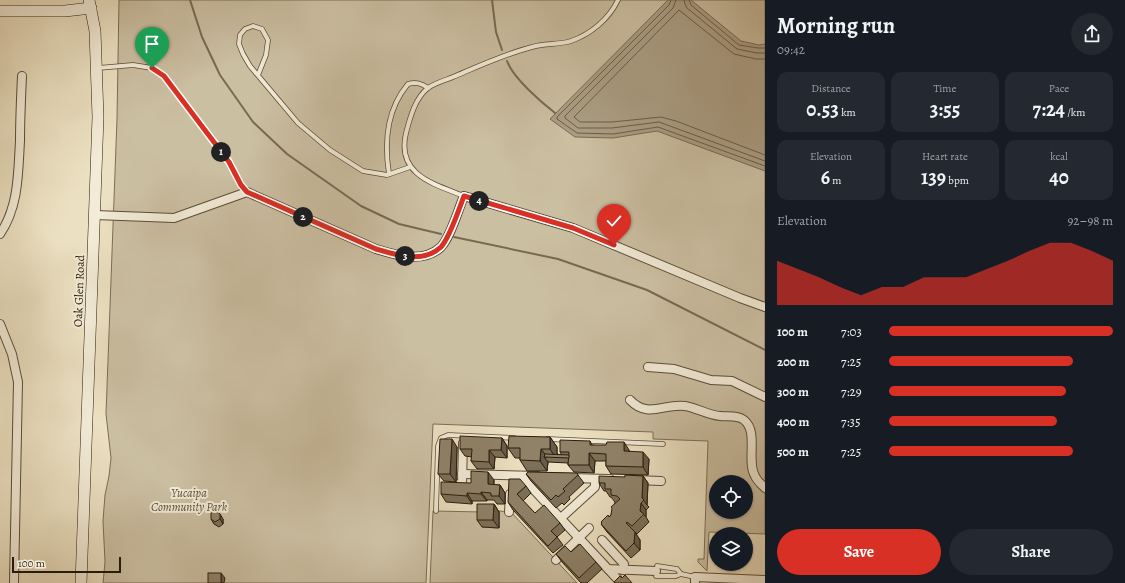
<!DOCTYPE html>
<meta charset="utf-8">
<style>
body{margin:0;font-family:Alegreya,serif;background:#242831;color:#f1f3f6;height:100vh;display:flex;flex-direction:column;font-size:15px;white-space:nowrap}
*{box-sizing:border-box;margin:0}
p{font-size:13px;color:#9ea1a6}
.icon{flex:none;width:22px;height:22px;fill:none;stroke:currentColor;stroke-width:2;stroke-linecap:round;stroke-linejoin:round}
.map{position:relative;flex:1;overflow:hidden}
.details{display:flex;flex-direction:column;background:#171b24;width:360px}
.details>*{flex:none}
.controls{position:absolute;left:709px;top:475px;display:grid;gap:8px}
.controls a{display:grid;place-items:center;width:44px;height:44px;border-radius:50%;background:#171b24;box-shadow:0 1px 3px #0004;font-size:20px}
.scale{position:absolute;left:12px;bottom:10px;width:109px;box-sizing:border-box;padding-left:4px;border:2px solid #2c1c0a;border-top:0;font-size:11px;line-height:14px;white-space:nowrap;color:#2c1c0a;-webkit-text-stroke:3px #f2ebd7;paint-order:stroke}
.pin{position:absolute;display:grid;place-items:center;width:34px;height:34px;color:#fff;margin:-41px -17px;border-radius:50% 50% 50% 0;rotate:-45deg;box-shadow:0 0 4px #0007}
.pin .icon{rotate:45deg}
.km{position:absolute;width:20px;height:20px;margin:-10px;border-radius:50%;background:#222;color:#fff;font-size:11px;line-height:20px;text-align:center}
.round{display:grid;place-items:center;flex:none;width:42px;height:42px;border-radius:21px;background:#242831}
.headline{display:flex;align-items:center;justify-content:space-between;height:68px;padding:0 12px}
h1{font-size:22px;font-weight:700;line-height:30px}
.stats{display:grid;grid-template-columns:repeat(3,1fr);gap:6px;height:68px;padding:4px 12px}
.stats div{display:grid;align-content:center;border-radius:10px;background:#242831;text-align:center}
.stats b{font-size:20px;font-weight:700}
.stats small{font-size:11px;font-weight:400}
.stats p{font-size:11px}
.chart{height:112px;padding:8px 12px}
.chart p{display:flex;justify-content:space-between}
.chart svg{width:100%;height:72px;margin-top:4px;fill:#d93025;opacity:.7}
.action{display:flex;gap:8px;margin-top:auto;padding:8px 12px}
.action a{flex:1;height:46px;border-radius:24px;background:#d93025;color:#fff;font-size:16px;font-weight:700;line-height:46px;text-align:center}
.action a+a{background:#242831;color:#f1f3f6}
ul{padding:0 12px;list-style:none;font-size:13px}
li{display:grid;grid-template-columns:64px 48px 1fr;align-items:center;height:30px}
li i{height:10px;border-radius:5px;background:#d93025}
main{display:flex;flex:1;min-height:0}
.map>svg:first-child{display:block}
.green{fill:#cbbfa2;stroke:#7c6e56;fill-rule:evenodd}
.water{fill:#aa9d83;stroke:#786953}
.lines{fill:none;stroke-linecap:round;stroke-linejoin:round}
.shore{stroke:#6b5c46;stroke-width:1}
.stream{stroke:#786953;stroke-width:2}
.lane-casing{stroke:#5c4d38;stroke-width:5.5}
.street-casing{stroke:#5c4d38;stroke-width:10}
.secondary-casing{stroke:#2c1c0a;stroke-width:12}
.lane{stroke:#f2ebd7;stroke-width:4}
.street{stroke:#f2ebd7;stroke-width:8}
.secondary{stroke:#f2ebd7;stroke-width:11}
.wall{fill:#7b705a;stroke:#2c1c0a}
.shaded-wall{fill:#645b4a;stroke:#2c1c0a}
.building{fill:#8f8269;stroke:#2c1c0a}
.route-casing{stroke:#fff;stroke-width:8}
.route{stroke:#d93025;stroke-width:5}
.labels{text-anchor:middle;stroke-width:4;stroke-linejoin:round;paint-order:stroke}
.street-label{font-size:12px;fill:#2c1c0a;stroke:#f2ebd7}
.park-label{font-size:12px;font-style:italic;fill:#5c4d38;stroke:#f2ebd7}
</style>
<main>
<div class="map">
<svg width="765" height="583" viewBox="0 0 765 583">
<rect width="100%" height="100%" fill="#ebe0c1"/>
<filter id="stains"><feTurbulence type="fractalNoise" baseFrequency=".005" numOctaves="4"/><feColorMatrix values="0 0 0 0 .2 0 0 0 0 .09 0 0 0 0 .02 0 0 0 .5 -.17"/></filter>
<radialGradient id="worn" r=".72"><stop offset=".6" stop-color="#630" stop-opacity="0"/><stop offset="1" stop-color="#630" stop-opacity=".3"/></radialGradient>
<g class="green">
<path d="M119 0H765V534L709 532 707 571 698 562V559H704L708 441 653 439V432L433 424 426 583H103L105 562 103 521 105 495 109 476 111 458 106 414 117 119ZM716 482H746V512H716Z"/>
<polygon points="433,511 483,512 482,527 498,528 499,511 511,512 577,583 430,583"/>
</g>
<polygon class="water" points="668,0 691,0 741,41 759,45 765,44 765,171 657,131 613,138 575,137 550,119"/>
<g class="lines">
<g class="shore">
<polyline points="671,0 669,5 557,117 557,119 577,133 613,134 658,127 765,166"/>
<polyline points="676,0 673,8 565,116 565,118 578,128 612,128 659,122 765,161"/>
<polyline points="684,0 685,4 687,8 737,49 757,53 765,53"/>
<polyline points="689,0 691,5 739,45 758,48 765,48"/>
<polyline points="765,59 756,59 734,54 679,10 574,117 580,122 612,122 661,117 676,121 765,155"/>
</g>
<g class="stream">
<polyline points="190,0 202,37 220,75 253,122 287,154 361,206 399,224 441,234"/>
<polyline points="492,0 496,32 502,50"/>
<path d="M507 61C513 78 541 102 555 113"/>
<polyline points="454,237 558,259 647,290 765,350"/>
</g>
<g class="lane-casing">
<g id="lane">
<polyline points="98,68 133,65 152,68 164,76 229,163 241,185 247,192"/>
<polyline points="258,75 266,55 268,40 262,29 253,26 245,29 240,35 239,44 243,54 250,66 298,123 330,150 363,171 387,175 410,167"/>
<path d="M389 174C384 142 387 109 408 84 416 82 421 83 428 88"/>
<path d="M464 196C434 184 396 175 406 133 410 118 415 98 428 88 435 83 446 80 453 77 479 66 505 54 532 47 545 43 559 45 571 41 591 34 609 19 618 0"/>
<polyline points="547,439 663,444"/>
<polyline points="436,511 438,446 441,438 448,435 514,438"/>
<polyline points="657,566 677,569 681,574"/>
<polyline points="656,576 676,576 681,574 695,577"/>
</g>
</g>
<g class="street-casing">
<g id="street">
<path d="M95 215 174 218 247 192 376 249C396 255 423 264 441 247 451 236 458 210 464 196L573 228 740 298 765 307"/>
<path d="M0 234C19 206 18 173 20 141 20 119 21 98 22 76"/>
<polyline points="0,324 12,354 18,382 14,583"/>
<polyline points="648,367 674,369 711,380 732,381 765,397"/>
<path d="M630 400C648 419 664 403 685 406 697 408 708 415 720 416 728 417 738 415 744 420 759 432 746 461 755 476 757 481 761 484 765 488"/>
<polyline points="462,474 538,476"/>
<polyline points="521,476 608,569 656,571"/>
<polyline points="569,478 610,479"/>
<polyline points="635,480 661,481"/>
<polyline points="454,484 462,485 463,443"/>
<polyline points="509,512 510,494"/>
<polyline points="561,518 595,487 595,479"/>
<polyline points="602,540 624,564 623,570"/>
<polyline points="556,560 589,528"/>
<polyline points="608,569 621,583"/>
<polyline points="695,583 695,577 765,580"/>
</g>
</g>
<g class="secondary-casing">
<g id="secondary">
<polyline points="0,11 65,11 91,8"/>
<polyline points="81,583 98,117 95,31 89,0"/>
</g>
</g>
<use href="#lane" class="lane"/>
<use href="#street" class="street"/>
<use href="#secondary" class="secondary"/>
</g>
<g class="wall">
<polygon points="550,437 557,447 557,454 562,455 560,452 590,441 592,445 629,450 629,451 649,459 648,475 611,474 606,466 606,461 595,461 594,473 574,472 568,465 568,463 548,462 547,471 527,471 520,460 520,458 515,458 508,448"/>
<polygon points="502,438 507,446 507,458 495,457 494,469 477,469 471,461 472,457 465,456 460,449"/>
<polygon points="457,447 456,482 444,481 438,474"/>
<polygon points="526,474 578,475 584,483 569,497 570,499 564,505 562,503 556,508 531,481"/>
<polygon points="643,476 648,483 647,505 649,507 646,510 646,517 649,522 637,534 633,530 640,540 640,550 631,558 607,532 601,524 611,515 615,502 611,497 610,497 606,491 604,491 599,483 625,477"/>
<polygon points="494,480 494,485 500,485 505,493 505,504 497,504 494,500 487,500 487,501 472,501 472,504 446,502 441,494"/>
<polygon points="526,486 531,493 523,501 535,513 560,523 565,530 557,537 563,545 553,553 513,510 508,502"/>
<polygon points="494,504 499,512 499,528 482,527 477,520"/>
<polygon points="211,519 223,519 223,524 219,527 214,524"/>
<polygon points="571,552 596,562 602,569 587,583 581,583 562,562 556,554"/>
</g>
<g class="shaded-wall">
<polygon points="550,437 557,447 557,457 555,457 550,449"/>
<polygon points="502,438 507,446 507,458 501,450"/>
<polygon points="452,439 457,447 456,482 450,474"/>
<polygon points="624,442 629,450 629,459 624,451"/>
<polygon points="541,449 547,457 544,457 548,462 547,471 540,461"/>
<polygon points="489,450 495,457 494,469 489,462"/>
<polygon points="643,452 649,459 648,475 643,467"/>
<polygon points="589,453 595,461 594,473 589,465"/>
<polygon points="488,472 494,480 493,492 488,484"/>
<polygon points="643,476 648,483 647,505 642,498"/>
<polygon points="500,485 505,493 505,504 499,496"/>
<polygon points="481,492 487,500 487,501 481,494"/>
<polygon points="467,493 472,501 472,504 467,496"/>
<polygon points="641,503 646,510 646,517 640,511"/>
<polygon points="494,504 499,512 499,528 493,520"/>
<polygon points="220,514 223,519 223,524 220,519"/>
<polygon points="635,532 640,540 640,550 634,543"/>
<polygon points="221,573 225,578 224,583 221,583"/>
</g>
<g class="building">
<polygon points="460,436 502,438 501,450 489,450 489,462 471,461 472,449 460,449"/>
<polygon points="509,436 550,437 550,449 541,449 540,461 520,460 520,448 508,448"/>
<polygon points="440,439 452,439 450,474 438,474"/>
<polygon points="560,440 590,441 590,445 606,445 607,442 624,442 624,451 643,452 643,467 606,466 606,454 589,453 589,465 568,465 569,452 560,452"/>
<polygon points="545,454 569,455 569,458 544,457"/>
<polygon points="471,471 488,472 488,484 500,485 499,496 491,496 491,493 481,492 481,494 467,493 467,496 441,494 441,482 471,483"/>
<polygon points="528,472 577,473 578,475 563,489 565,491 558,497 556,495 551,500 526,474"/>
<polygon points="625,475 643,476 642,498 644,500 641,503 640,511 644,514 632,526 627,522 626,523 635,532 634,543 626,551 601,524 602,523 601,522 608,515 609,517 611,515 612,508 611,507 620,499 617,496 611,495 611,489 605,489 605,483 599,483 599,476 625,477"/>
<polygon points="509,479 520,479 526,486 517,494 535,513 544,505 560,523 551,531 557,537 548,546 508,502"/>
<polygon points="477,504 494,504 493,520 477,520"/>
<polygon points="215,511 220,514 220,519 215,522 211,519 211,513"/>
<polygon points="580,544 596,562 579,578 556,554 565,546 571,552"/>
<rect x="208" y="573" width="13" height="10"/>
<polygon points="625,575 632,583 615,583 614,582 620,576 622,578"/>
</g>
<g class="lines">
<g class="route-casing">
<path id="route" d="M152 68 164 76 229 162 241 185 247 192 376 249C396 255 423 264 441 247 450 237 459 209 464 196L573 228 614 245"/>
</g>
<use href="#route" class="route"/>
</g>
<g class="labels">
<g class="street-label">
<text transform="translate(79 291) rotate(-88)" y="4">Oak Glen Road</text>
</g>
<g class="park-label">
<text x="189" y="497">Yucaipa<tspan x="189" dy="14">Community Park</tspan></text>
</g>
</g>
<rect width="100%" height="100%" filter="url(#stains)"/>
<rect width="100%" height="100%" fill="url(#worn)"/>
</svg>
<div class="controls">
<a><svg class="icon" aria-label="locate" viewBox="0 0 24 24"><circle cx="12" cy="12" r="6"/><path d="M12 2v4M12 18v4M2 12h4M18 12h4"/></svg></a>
<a><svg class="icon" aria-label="layers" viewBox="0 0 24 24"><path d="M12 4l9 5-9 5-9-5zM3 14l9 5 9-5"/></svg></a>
</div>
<div class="scale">100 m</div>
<div class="pin" style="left:152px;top:68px;background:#1e9e55"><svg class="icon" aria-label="arrive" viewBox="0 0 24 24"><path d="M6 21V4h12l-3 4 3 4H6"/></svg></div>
<div class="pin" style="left:614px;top:245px;background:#d93025"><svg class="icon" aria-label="check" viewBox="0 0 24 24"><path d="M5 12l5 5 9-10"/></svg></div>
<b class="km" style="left:221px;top:152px">1</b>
<b class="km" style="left:303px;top:217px">2</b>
<b class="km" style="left:405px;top:256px">3</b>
<b class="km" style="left:479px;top:201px">4</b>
</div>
<section class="details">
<div class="headline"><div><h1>Morning run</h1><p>09:42</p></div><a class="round"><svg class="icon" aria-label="share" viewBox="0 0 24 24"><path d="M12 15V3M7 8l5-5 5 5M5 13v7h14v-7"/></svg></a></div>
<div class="stats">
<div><p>Distance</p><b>0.53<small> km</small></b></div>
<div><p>Time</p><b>3:55</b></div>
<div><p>Pace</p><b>7:24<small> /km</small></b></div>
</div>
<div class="stats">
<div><p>Elevation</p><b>6<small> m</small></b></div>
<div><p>Heart rate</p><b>139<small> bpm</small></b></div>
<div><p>kcal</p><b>40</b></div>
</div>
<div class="chart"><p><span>Elevation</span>92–98 m</p>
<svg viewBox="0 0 160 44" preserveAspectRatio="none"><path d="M0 44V17L10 22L20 27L30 33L40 38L50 33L60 33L70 27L80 27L90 27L100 22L110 17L120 11L130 6L140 6L150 11L160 17V44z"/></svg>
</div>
<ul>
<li><b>100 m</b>7:03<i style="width:100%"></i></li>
<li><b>200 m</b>7:25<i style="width:82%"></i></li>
<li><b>300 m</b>7:29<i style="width:79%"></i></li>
<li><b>400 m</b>7:35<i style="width:75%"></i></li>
<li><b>500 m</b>7:25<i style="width:82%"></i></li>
</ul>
<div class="action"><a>Save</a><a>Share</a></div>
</section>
</main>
